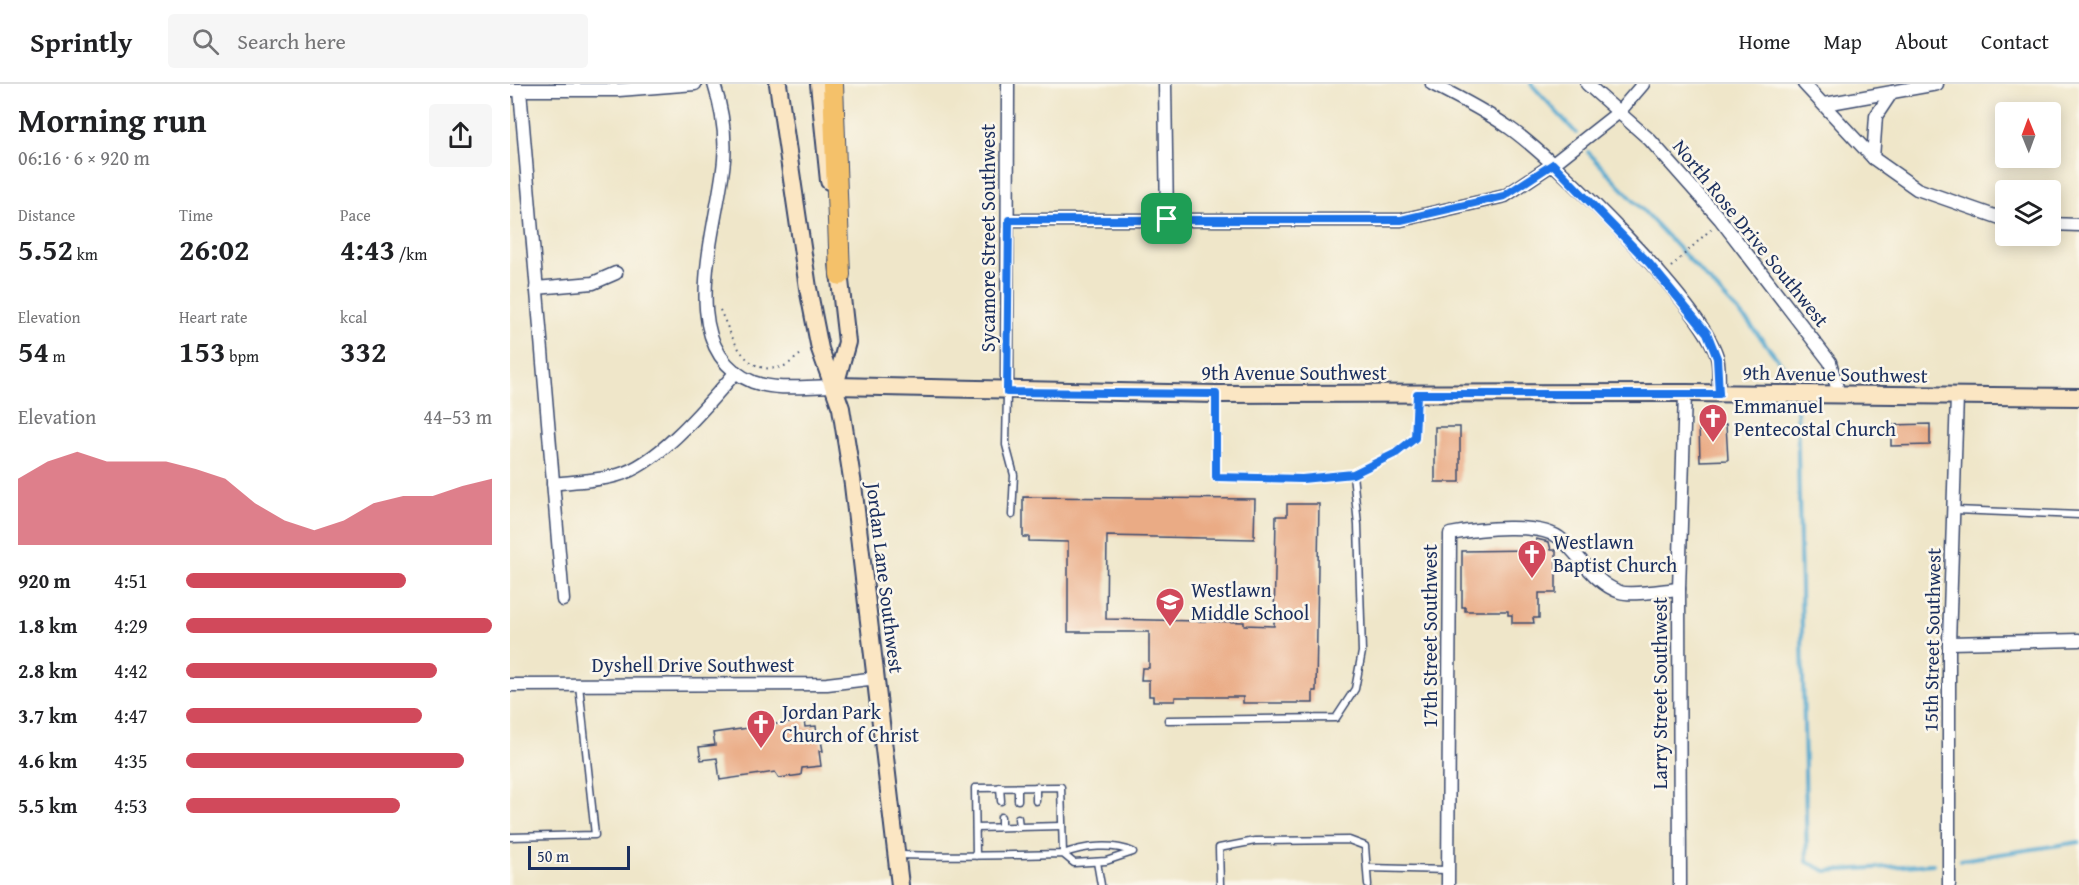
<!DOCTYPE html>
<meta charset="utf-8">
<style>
body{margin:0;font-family:"Gentium Book Plus",serif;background:#f6f6f6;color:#202124;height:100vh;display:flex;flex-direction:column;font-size:22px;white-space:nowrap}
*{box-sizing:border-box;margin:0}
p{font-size:20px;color:#757577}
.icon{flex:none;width:33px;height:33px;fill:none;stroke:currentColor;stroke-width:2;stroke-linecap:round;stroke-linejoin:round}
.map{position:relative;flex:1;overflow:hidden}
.panel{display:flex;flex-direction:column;background:#fff;width:510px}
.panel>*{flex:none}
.needle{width:39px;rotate:359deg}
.controls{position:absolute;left:1485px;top:18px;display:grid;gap:12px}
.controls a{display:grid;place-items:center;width:66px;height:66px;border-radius:6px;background:#fff;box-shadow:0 3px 15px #0003;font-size:30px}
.scale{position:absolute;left:18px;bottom:15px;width:102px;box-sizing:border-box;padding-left:6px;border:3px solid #1b2f5e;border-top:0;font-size:16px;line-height:21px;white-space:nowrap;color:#1b2f5e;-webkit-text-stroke:4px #fbf7ec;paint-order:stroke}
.pin{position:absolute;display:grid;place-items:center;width:51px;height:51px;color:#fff;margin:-26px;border-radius:12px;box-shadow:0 3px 9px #0006}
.round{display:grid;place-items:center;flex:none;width:63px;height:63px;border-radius:6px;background:#f6f6f6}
.head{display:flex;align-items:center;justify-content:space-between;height:102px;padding:0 18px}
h1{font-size:33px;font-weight:600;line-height:45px}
.metrics{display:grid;grid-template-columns:repeat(3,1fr);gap:9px;height:102px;padding:6px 18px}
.metrics div{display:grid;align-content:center}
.metrics b{font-size:30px;font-weight:600}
.metrics small{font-size:16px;font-weight:400}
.metrics p{font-size:16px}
.chart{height:168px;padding:12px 18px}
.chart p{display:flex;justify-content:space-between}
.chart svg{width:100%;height:108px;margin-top:6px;fill:#d1495b;opacity:.7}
ul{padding:0 18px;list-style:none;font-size:20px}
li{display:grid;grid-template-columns:96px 72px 1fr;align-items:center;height:45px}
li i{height:15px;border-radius:8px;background:#d1495b}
header{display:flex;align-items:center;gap:36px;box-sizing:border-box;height:84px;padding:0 30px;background:#fff;border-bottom:2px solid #e0e0e0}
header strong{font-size:28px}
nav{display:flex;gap:33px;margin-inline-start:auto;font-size:21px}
.search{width:420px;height:54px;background:#f6f6f6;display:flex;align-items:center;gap:15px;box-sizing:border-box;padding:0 21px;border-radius:6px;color:#757577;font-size:22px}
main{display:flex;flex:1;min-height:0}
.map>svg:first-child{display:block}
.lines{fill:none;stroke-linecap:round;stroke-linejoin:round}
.stream{stroke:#53a8cf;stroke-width:4}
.building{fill:#eaab85}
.lane-casing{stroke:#3b4a6e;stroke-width:9}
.street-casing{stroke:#3b4a6e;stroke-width:15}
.secondary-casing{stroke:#3b4a6e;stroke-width:20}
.primary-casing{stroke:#3b4a6e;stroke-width:22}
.path{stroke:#3b4a6e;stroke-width:2;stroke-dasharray:1.5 4.5;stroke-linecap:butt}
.lane{stroke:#fff;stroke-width:6}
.street{stroke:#fff;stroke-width:12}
.secondary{stroke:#fbe6c3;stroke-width:16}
.primary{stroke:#f4c16a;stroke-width:20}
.route-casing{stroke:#fff;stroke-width:12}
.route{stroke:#1a73e8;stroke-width:8}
.labels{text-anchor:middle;stroke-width:5;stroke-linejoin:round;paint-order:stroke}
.street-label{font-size:20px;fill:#1b2f5e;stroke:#fbf7ec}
.poi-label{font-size:20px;fill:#1b2f5e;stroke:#fbf7ec;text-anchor:start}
</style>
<header>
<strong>Sprintly</strong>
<div class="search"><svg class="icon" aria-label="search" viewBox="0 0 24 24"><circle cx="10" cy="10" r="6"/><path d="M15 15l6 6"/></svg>Search here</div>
<nav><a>Home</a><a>Map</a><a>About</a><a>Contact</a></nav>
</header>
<main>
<section class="panel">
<div class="head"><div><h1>Morning run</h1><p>06:16 · 6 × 920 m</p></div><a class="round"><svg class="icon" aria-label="share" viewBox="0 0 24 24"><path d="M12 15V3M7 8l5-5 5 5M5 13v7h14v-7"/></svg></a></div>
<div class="metrics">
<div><p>Distance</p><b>5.52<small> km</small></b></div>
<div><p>Time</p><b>26:02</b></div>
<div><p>Pace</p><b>4:43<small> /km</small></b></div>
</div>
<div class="metrics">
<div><p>Elevation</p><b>54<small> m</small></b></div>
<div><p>Heart rate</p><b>153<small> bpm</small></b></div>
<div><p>kcal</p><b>332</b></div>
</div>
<div class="chart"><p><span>Elevation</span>44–53 m</p>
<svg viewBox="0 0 160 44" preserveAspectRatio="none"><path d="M0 44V17L10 10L20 6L30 10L40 10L50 10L60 13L70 17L80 27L90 34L100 38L110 34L120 27L130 24L140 24L150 20L160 17V44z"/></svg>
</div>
<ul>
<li><b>920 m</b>4:51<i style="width:72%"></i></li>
<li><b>1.8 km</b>4:29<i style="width:100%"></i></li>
<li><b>2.8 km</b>4:42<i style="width:82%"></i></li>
<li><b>3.7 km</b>4:47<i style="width:77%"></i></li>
<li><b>4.6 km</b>4:35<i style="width:91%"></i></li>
<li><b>5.5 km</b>4:53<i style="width:70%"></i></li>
</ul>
</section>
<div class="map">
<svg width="1569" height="801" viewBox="0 0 1569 801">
<rect width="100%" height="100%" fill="#fbf7ec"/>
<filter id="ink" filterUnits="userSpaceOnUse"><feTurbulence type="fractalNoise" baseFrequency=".0167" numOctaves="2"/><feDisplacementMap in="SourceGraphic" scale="12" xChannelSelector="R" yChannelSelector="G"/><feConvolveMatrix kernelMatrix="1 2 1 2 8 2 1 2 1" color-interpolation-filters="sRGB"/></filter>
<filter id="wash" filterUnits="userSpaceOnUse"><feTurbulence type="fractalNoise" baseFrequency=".008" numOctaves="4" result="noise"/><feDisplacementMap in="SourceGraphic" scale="24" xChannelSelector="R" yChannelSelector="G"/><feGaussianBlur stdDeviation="1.35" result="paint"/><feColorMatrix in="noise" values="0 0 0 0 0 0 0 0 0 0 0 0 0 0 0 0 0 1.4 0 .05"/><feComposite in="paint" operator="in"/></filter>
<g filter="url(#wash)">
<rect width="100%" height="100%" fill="#efe6c9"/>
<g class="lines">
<g class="stream">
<polyline points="1021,0 1066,49"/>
<polyline points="1078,68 1238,238 1274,283"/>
<polyline points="1287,323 1297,778 1316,787 1423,780"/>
<polyline points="1451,776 1569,758"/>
</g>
</g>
<g id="blocks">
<g class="building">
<polygon points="1216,340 1218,376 1190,377 1189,341"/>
<polygon points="1420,340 1420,361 1381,362 1381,341"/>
<rect x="925" y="343" width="25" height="55"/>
<polygon points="513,413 745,415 744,455 597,452 596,535 734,538 734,541 764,542 766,432 777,432 777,420 809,420 806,607 803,607 803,619 733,619 733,613 665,613 665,617 643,617 643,612 639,612 639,596 631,596 632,584 639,584 639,548 558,548 558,458 519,457 519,453 513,453"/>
<polygon points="1026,455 1039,458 1041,466 1046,466 1046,509 1029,509 1029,534 1023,534 1024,539 1002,539 1002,531 998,531 998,527 955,527 955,523 952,523 952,467 1026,466"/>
<polygon points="294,636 295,643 306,642 307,651 310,651 313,667 309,667 311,682 292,684 291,691 269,694 265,688 210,696 207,674 191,676 189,663 205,661 203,649"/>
</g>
</g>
</g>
<g filter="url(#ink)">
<use href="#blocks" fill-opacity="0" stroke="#3b4a6e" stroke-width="1.5"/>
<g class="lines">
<g class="lane-casing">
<g id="lane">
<polyline points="497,308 496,361 504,391 502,431"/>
<polyline points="706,312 706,393 792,395 843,390 886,369 905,354 907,311"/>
<polyline points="1445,426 1569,431"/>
<polyline points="658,636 826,634 845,605 852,568 848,441 843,390"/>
<polyline points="490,703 491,717"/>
<polyline points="526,703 526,717"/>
<polyline points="508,704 508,716"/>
<polyline points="491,733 491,743"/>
<polyline points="508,734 509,743"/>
<polyline points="466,744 552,742"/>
<polyline points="0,753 85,751 69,601"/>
<path d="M389 771C443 773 498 771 553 770 573 762 603 759 623 768L596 777 564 779 553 770 551 703 465 704 466 772"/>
<polyline points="587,778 591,801"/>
<polyline points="858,784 938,786"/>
<polyline points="710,801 709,764 745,757 839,756 855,762 858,801"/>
</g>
</g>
<g class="street-casing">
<g id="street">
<path d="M204 0C212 25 216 50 214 76 209 140 161 265 243 298 267 307 299 302 325 302"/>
<polyline points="655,0 657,135"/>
<path d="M922 0C948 13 977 28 1001 45 1047 78 1193 222 1207 273 1210 284 1208 298 1209 310"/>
<polyline points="1077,0 1140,56 1210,135 1320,278 1329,311"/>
<polyline points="1294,0 1363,74 1407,105 1496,136"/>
<polyline points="0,6 109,6 185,0"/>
<polyline points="10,6 53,516"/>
<polyline points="1315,20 1427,0"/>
<polyline points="1363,74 1366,32 1382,8"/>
<polyline points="499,136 891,136 995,112 1043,80 1109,28 1133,0"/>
<polyline points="1540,140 1569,141"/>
<polyline points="26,204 83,199 106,189"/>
<polyline points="497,308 498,0"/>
<path d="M43 400C64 397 88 397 108 391 149 380 198 320 226 288"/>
<polyline points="1439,559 1569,556"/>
<polyline points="0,601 317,600 367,594"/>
<path d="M938 801 940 450C966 445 1032 437 1052 456 1072 474 1084 499 1110 508 1122 512 1155 506 1169 505"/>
<polyline points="1170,801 1169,505 1175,309"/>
<polyline points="1439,801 1439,559 1447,312"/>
</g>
</g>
<g class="secondary-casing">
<g id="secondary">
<polyline points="268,0 298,204 310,265 331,324 343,401 390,801"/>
<polyline points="309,0 319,97"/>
<polyline points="325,302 706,310 1175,309 1569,313"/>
<polyline points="325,302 337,258 328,179"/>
</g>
</g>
<g class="primary-casing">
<polyline id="primary" points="323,0 330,191"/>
</g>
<g class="path">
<polyline points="1161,183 1202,144"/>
<path d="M210 226C222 252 234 293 271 283 278 282 285 274 291 270"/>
</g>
<use href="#lane" class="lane"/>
<use href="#street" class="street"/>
<use href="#secondary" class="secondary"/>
<use href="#primary" class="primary"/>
</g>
</g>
<g class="lines" filter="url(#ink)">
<g class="route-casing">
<polygon id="route" points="1043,80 1139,179 1197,249 1207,274 1209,310 907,310 905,354 886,369 843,390 792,395 706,393 706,310 497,308 499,136 891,136 994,112"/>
</g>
<use href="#route" class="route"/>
</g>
<defs>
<g id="church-pin" transform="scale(1.5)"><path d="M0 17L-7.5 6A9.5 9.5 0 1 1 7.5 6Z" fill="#d1495b" stroke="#fbf7ec"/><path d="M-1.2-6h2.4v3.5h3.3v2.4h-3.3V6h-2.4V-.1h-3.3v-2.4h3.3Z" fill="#fff"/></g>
<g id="school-pin" transform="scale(1.5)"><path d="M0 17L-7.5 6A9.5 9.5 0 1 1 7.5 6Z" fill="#d1495b" stroke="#fbf7ec"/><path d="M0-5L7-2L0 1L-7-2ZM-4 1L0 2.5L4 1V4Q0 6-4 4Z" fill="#fff"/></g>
</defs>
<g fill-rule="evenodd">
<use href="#church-pin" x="1203" y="334"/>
<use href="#church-pin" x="1022" y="470"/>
<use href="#school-pin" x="660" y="518"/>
<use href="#church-pin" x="251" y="640"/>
</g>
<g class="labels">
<g class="street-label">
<text transform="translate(1241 149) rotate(51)" y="7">North Rose Drive Southwest</text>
<text transform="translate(478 154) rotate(-90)" y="7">Sycamore Street Southwest</text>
<text x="784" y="296">9th Avenue Southwest</text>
<text transform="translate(1325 290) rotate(1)" y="7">9th Avenue Southwest</text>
<text transform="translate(375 494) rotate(83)" y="7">Jordan Lane Southwest</text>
<text transform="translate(920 552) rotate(-90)" y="7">17th Street Southwest</text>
<text transform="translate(1422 556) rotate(-89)" y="7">15th Street Southwest</text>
<text x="183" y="588">Dyshell Drive Southwest</text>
<text transform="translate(1150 609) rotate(-90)" y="7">Larry Street Southwest</text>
</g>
<g class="poi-label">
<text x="1224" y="329">Emmanuel<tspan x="1224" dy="23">Pentecostal Church</tspan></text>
<text x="1043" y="465">Westlawn<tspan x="1043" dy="23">Baptist Church</tspan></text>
<text x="681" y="513">Westlawn<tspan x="681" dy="23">Middle School</tspan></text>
<text x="272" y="635">Jordan Park<tspan x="272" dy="23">Church of Christ</tspan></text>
</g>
</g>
</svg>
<div class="controls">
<a><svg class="needle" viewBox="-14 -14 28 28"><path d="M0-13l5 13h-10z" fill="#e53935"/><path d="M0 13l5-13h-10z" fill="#757577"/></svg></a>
<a><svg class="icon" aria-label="layers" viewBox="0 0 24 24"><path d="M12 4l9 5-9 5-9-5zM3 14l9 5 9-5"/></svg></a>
</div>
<div class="scale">50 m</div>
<div class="pin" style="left:657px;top:135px;background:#1e9e55"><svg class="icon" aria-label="arrive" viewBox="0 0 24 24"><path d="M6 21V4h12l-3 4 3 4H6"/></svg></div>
</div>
</main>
